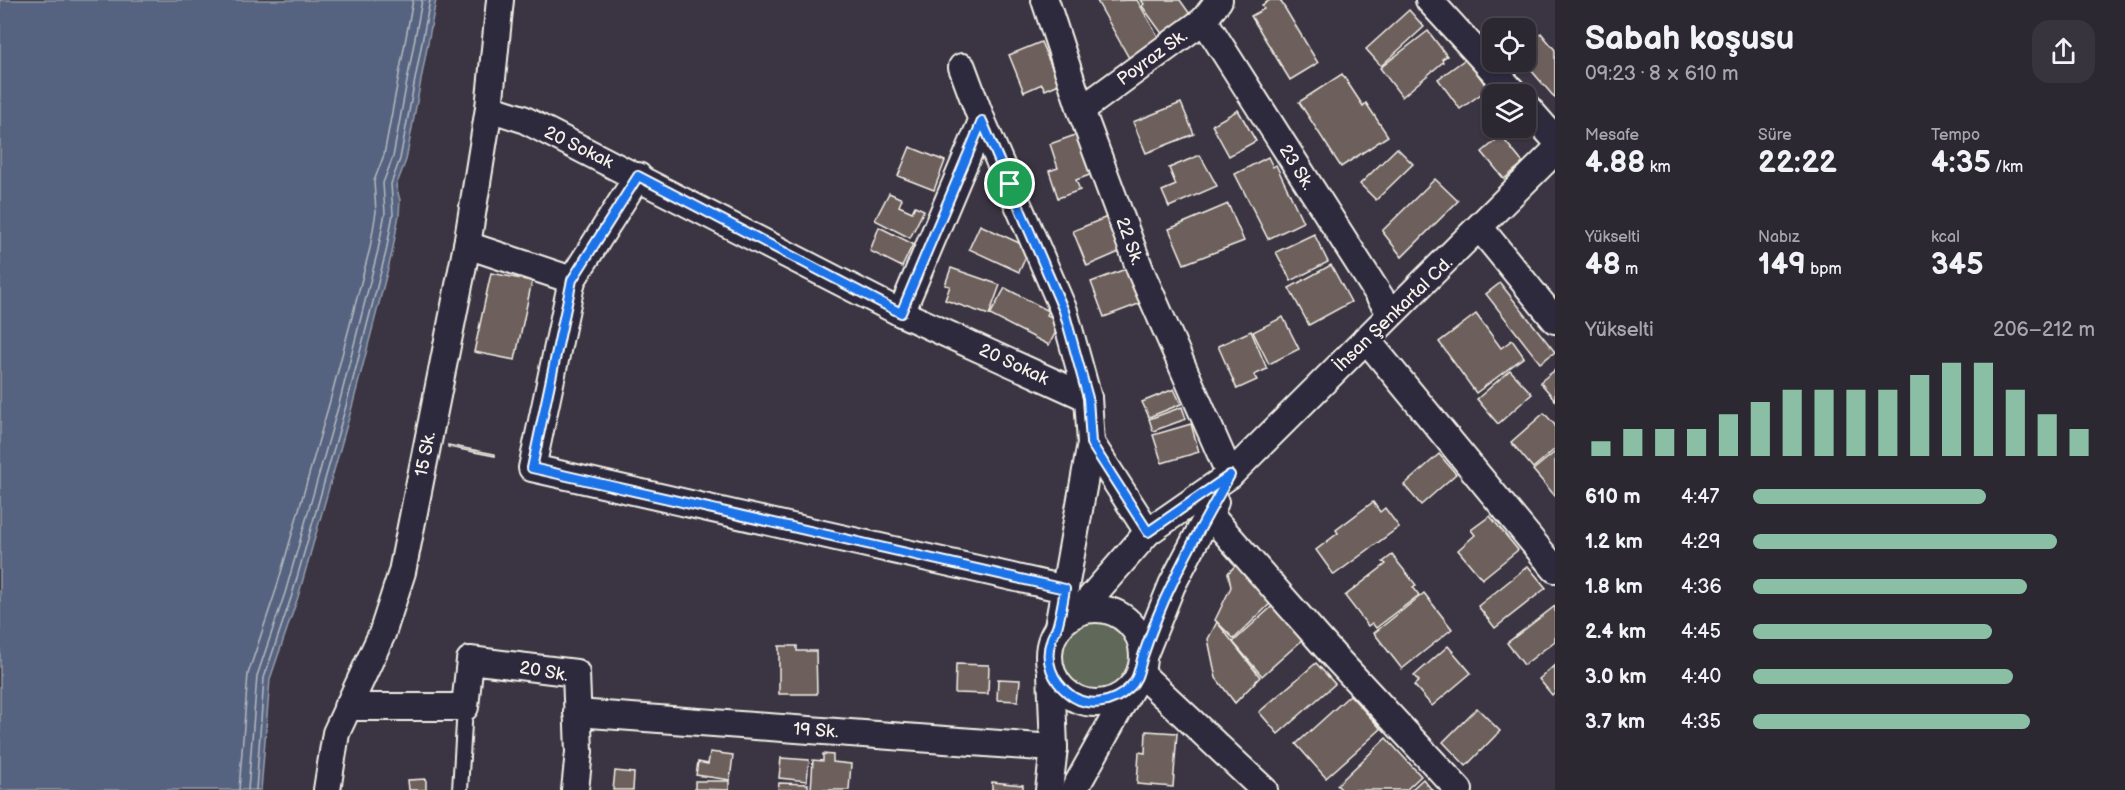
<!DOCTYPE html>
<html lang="tr">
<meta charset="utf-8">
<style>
body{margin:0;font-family:"Balsamiq Sans",sans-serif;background:#38343e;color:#f1f3f6;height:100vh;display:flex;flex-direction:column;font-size:22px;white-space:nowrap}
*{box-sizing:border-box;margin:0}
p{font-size:20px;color:#a6a6ac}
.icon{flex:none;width:33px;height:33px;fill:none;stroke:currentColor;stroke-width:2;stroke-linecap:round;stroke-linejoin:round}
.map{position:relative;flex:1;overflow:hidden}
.side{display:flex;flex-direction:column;background:#2c2832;width:570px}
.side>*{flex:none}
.fabs{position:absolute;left:1482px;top:18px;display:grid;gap:12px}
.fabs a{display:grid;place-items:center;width:54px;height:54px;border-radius:12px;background:#2c2832;box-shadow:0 2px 4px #0004,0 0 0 2px #48444d;font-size:30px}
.pin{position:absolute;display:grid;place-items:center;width:51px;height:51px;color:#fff;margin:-26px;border:3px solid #fff;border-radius:50%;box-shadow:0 2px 6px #0007}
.round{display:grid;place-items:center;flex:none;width:63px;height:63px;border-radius:18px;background:#38343e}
.head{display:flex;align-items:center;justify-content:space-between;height:102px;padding:0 30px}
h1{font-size:33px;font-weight:600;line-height:45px}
.figures{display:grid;grid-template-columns:repeat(3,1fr);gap:9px;height:102px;padding:6px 30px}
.figures div{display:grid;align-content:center}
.figures b{font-size:30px;font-weight:600}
.figures small{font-size:16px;font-weight:400}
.figures p{font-size:16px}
.chart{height:168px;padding:12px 30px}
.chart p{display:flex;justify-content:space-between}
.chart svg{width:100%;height:108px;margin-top:6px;stroke:#8abfa5;stroke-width:6}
ul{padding:0 30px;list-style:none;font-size:20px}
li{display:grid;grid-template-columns:96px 72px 1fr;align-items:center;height:45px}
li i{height:15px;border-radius:8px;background:#8abfa5}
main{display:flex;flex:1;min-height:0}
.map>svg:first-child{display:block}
.green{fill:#60675a;stroke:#aaaca1;stroke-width:1.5}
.water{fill:#566480;stroke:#959caa;stroke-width:1.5}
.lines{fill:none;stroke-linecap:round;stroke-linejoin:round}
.shore{stroke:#b5b9be;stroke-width:1.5}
.building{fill:#6d605c;stroke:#f4f1e8;stroke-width:1.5}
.lane-casing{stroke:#f4f1e8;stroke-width:18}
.street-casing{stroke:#f4f1e8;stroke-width:30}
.lane{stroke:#2f2a3d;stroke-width:14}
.street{stroke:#2f2a3d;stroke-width:26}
.route-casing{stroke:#fff;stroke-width:12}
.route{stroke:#1a73e8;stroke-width:8}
.labels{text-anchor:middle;stroke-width:4.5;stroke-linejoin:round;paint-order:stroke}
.street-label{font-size:18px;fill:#f4f1e8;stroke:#2f2a3d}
</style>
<main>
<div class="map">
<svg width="1555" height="790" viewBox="0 0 1555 790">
<rect width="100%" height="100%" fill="#3b3543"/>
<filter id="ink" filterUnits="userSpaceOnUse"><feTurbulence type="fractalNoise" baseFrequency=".0167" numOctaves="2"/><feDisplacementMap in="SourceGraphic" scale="12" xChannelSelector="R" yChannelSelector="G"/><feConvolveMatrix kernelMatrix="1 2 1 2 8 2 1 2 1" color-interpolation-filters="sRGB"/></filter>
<g filter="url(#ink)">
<circle class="green" cx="1095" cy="656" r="35"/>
<polygon class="water" points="0,0 436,0 406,160 396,186 400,200 399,215 392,253 352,407 298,597 270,679 261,790 0,790"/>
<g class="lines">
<g class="shore">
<polyline points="239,790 248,674 276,590 330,401 370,248 376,212 374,181 384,155 413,0"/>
<polyline points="248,790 257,676 285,593 339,404 378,250 385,213 383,183 393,157 422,0"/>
<polyline points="256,790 264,678 292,595 346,406 386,252 393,214 391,184 400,159 430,0"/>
</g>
</g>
<g class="building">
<polygon points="1137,0 1160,40 1129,58 1097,1"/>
<polygon points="1141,0 1180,0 1190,14 1163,35 1142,6 1144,4"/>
<polygon points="1270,0 1280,0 1318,63 1290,80 1251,16 1264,9 1262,5"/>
<polygon points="1409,10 1424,27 1381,66 1366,49"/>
<polygon points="1428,31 1447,56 1442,59 1443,62 1402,97 1380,68"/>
<polygon points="1541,33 1555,50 1555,98 1524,62 1526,47"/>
<polygon points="1041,42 1059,84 1045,90 1042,84 1024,92 1009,55"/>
<polygon points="1467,58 1488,89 1460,109 1438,79"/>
<polygon points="1342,74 1363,106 1366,103 1388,136 1341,167 1299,102"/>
<polygon points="1181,103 1194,134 1146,153 1133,122"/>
<polygon points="1238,110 1256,141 1229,156 1212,125"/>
<polygon points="1081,133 1095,173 1076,180 1080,190 1058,198 1049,171 1058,168 1050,144"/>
<polygon points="1501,136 1523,163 1504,179 1482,152"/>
<polygon points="910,147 945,161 934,190 898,176"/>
<polygon points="1397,148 1413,164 1376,200 1360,184"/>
<polygon points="1200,155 1217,186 1169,207 1162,191 1176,185 1169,168"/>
<polygon points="1268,157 1273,167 1276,165 1303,222 1268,239 1235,174"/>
<polygon points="1435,179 1458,201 1402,257 1382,231"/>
<polygon points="889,193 902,199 899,206 912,212 915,206 924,210 910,238 875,220"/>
<polygon points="1228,204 1244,241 1184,264 1169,229"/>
<polygon points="1112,215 1126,249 1087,266 1073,231"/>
<polygon points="980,225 1030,248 1019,272 969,249"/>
<polygon points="879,227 913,244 902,267 870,251"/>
<polygon points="1314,234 1328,262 1291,281 1276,252"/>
<polygon points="1331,265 1351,302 1309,325 1289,288"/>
<polygon points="1131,267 1144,302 1104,317 1091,282"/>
<polygon points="951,268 1000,285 989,315 945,300 950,286 945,285"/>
<polygon points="491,273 532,281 515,360 474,352"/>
<polygon points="1500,283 1555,352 1540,363 1486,294"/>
<polygon points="1005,288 1049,311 1047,315 1061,322 1049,345 990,315"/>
<polygon points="1476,314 1501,348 1512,340 1524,357 1476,393 1439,342"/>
<polygon points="1283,317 1299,349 1269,364 1253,332"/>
<polygon points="1251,331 1267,369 1254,375 1257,380 1237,389 1218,346"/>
<polygon points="1510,370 1532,394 1498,424 1477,399"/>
<polygon points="1555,370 1555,400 1540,382"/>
<polygon points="1174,389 1181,404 1149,417 1142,402"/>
<polygon points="1182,407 1186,419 1153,431 1149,419"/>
<polygon points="1544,413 1555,425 1555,449 1533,468 1511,442"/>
<polygon points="1191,424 1199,452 1162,463 1153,435"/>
<polygon points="448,445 495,454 495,456 448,447"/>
<polygon points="1555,452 1555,496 1533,470"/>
<polygon points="1439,454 1456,474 1421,505 1404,485"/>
<polygon points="1373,502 1380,512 1385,508 1399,527 1334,575 1316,550 1338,533 1336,530"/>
<polygon points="1490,516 1518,550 1482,579 1458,550 1475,535 1471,530"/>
<polygon points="1392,555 1416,585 1413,587 1419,595 1376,628 1372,623 1368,626 1345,596 1386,564 1383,562"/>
<polygon points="1242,559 1278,596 1234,639 1215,620 1231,587 1228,573"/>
<polygon points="1528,566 1546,588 1495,628 1478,606"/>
<polygon points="1424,593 1452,629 1402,669 1374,633"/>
<polygon points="1279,600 1309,634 1262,676 1233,642"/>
<polygon points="1555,606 1555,641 1524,665 1507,643"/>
<polygon points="1217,622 1260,677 1235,703 1216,678 1208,639"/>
<polygon points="779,646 797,646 797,651 816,651 817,694 779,694"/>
<polygon points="1448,646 1471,673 1432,706 1414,685 1419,681 1414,676"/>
<polygon points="1316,663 1335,684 1278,734 1259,712"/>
<polygon points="956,664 989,665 988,694 955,693"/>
<polygon points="1555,665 1555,692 1552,695 1539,679"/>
<polygon points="998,679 1020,680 1018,701 997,700"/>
<polygon points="1350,695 1381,729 1326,778 1296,744"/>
<polygon points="1477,708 1500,731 1466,766 1443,742"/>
<polygon points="1146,731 1177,733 1173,787 1137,784 1139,752 1145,753"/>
<polygon points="1386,738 1421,776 1406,790 1342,790 1337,785"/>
<polygon points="710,752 733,755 730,780 696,775 698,762 708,764"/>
<polygon points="823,754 833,755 833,762 851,764 849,790 811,790 813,760 823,761"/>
<polygon points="781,758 809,760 807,781 779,778"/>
<polygon points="615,771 634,773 633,790 613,790"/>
<polygon points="426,779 426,790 409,790 408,780"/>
<polygon points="1423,779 1432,790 1411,790"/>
<polygon points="695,781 729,781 729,790 695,789"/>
<polygon points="992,782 1023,785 1023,790 992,790"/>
<polygon points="779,783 808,784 808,790 778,790"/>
</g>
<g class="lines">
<g class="lane-casing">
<polyline id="lane" points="460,790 465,707"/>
</g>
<g class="street-casing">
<g id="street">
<polyline points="500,0 489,108 523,119 901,313 1088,398"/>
<polyline points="1045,0 1081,110 1141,272 1230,475"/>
<polyline points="1429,0 1515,94"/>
<polyline points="1204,20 1391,314"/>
<polyline points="962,67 982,121 1064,311 1088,398 1091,443 1058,627"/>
<polyline points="1526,106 1555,139"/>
<polyline points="1081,110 1204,20 1219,0"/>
<polyline points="638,176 572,280 532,468 1065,589"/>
<polyline points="1480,228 1555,320"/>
<polyline points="467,245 572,280"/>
<polyline points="901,313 982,121"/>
<polyline points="1366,339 1555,569"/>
<polyline points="1091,443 1148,532"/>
<polyline points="1209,514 1334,656 1459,790"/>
<circle cx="1096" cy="656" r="47"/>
<polyline points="1079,611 1148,532 1230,475 1555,151"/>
<polyline points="1143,657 1172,585 1215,502"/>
<polyline points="1140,673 1264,790"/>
<polyline points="347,707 465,707 470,660 576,673 579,752 575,790"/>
<polyline points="577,713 1054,748"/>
<polyline points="327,790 336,733 382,634 402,572 467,245 489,108"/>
<polyline points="1049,790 1054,748 1051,672"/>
<polyline points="1074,790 1131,688"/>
</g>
</g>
<use href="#lane" class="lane"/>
<use href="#street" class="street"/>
</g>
</g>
<g class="lines" filter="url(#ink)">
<g class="route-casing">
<path id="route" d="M982 121 1064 311 1088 398 1091 443 1148 532 1230 475C1210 511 1189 547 1172 584 1161 606 1151 632 1143 656 1139 668 1139 679 1129 688 1113 704 1086 709 1068 693 1053 681 1044 661 1051 641 1052 635 1057 630 1058 624 1061 613 1063 601 1065 589L532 468 572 280 638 176 901 313Z"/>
</g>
<use href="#route" class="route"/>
</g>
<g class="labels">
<g class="street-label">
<text transform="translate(1152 57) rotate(-36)" y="6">Poyraz Sk.</text>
<text transform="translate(579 147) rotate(26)" y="6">20 Sokak</text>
<text transform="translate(1297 167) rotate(58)" y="6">23 Sk.</text>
<text transform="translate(1130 241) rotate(70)" y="6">22 Sk.</text>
<text transform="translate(1393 314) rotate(-44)" y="6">İhsan Şenkartal Cd.</text>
<text transform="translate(1014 364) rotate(25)" y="6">20 Sokak</text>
<text transform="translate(425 454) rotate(-79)" y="6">15 Sk.</text>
<text transform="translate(544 671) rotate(10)" y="6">20 Sk.</text>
<text transform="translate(816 730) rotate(4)" y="6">19 Sk.</text>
</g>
</g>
</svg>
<div class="fabs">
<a><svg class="icon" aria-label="locate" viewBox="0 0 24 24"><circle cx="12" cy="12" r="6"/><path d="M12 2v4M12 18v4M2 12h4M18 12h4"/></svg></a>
<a><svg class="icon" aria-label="layers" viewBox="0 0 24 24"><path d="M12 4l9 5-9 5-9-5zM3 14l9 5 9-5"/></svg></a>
</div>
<div class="pin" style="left:1010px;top:184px;background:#1e9e55"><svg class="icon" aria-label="arrive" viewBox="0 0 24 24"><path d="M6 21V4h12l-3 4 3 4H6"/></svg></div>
</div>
<section class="side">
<div class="head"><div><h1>Sabah koşusu</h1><p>09:23 · 8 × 610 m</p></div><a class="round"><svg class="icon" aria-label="share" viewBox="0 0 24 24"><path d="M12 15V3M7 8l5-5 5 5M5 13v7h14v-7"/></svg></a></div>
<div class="figures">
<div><p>Mesafe</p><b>4.88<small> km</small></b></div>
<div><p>Süre</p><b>22:22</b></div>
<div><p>Tempo</p><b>4:35<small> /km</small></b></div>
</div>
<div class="figures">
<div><p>Yükselti</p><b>48<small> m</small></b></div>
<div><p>Nabız</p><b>149<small> bpm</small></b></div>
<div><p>kcal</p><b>345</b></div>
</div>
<div class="chart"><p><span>Yükselti</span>206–212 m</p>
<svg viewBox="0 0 160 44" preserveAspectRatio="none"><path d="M5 44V38M15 44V33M25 44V33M35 44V33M45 44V27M55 44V22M65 44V17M75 44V17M85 44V17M95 44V17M105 44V11M115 44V6M125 44V6M135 44V17M145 44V27M155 44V33"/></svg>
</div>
<ul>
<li><b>610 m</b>4:47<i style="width:68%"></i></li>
<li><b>1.2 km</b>4:29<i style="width:89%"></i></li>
<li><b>1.8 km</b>4:36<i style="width:80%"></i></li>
<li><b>2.4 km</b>4:45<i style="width:70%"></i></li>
<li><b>3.0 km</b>4:40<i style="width:76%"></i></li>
<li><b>3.7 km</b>4:35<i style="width:81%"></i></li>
</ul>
</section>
</main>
